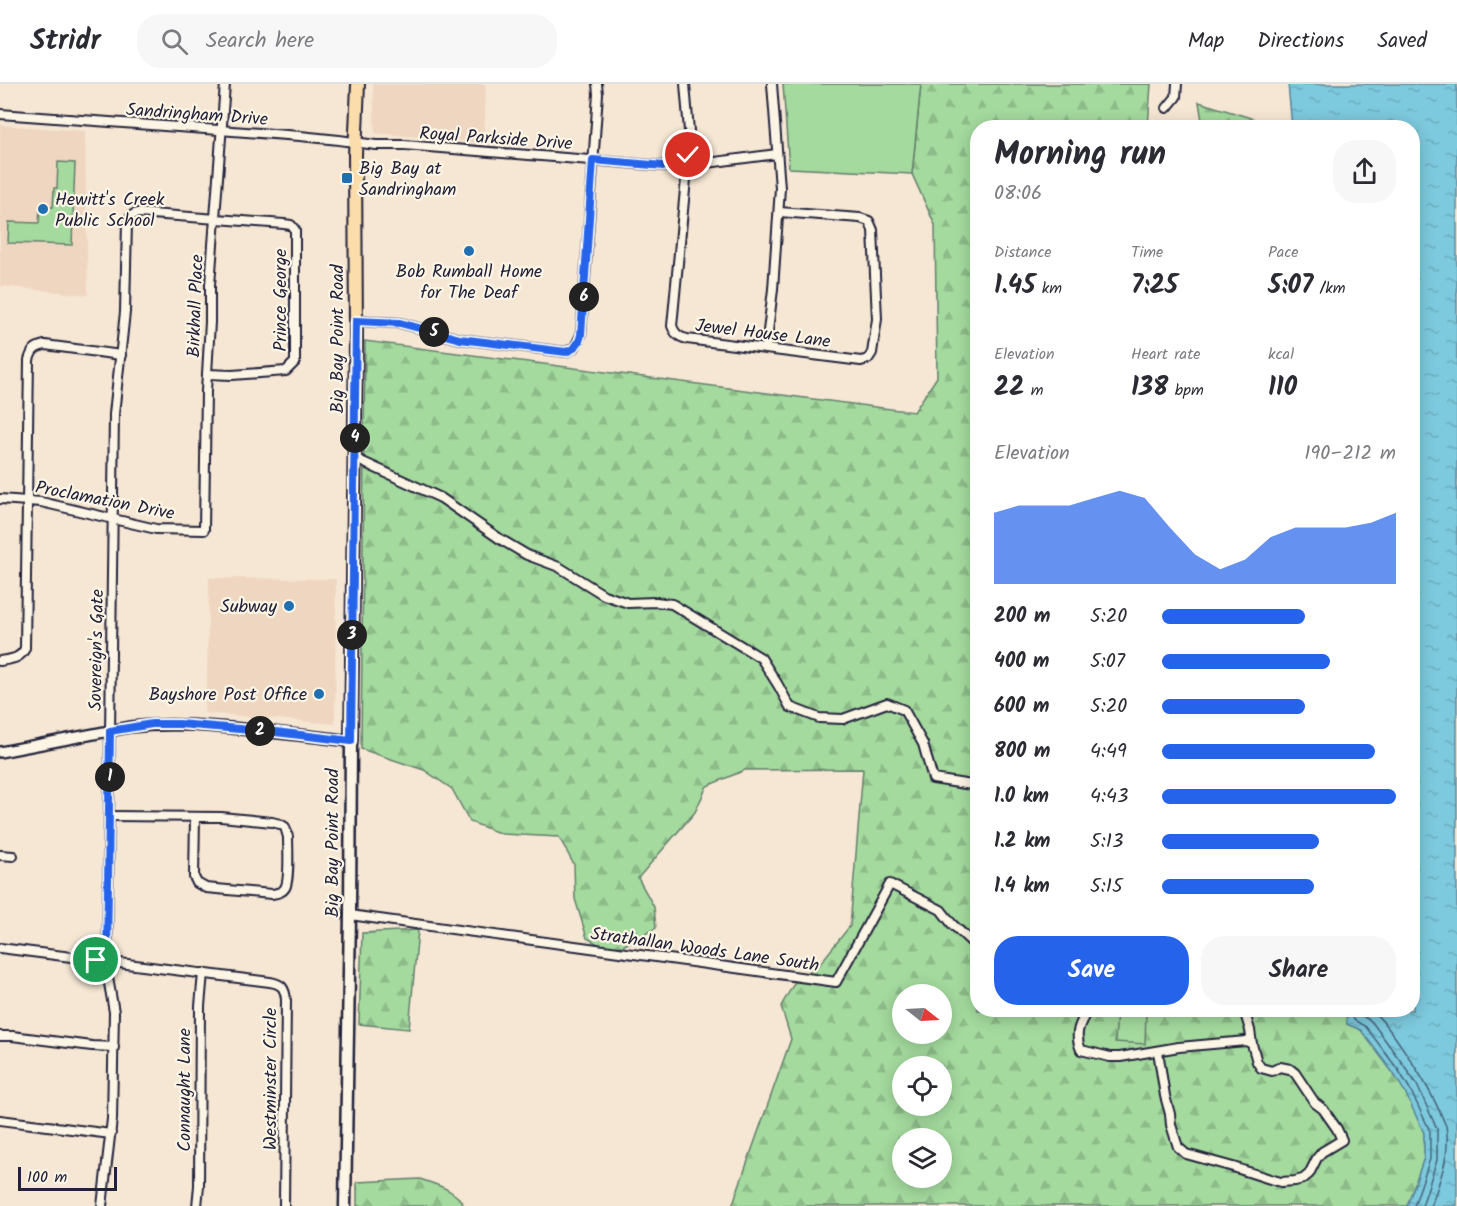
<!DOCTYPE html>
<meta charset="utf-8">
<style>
body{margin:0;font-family:Kalam,sans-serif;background:#f7f7f7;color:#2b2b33;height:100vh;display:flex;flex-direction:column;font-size:22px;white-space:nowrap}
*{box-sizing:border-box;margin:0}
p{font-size:20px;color:#7c7c81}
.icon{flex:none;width:33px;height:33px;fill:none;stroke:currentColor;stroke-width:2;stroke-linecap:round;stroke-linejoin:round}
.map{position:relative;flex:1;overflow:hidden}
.side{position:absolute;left:970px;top:36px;width:450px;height:897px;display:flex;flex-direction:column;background:#fff;border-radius:24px;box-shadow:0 3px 15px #0003}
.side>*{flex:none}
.needle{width:39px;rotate:108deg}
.tools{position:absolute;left:892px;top:900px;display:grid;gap:12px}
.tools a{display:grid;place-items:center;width:60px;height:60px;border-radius:50%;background:#fff;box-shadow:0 3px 15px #0003;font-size:30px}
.scale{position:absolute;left:18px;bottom:15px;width:99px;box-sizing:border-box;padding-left:6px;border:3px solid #22223b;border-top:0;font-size:16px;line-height:21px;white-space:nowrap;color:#22223b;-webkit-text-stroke:4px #fcf5e5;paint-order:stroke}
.pin{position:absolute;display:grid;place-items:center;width:51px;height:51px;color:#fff;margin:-26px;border:3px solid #fff;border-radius:50%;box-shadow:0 2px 6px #0007}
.km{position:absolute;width:30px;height:30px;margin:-15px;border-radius:50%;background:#222;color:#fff;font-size:16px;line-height:30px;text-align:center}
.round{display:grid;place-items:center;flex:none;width:63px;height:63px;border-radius:24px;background:#f7f7f7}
.headline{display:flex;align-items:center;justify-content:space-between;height:102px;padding:0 24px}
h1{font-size:33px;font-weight:800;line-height:45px}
.metrics{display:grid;grid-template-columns:repeat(3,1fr);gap:9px;height:102px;padding:6px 24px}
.metrics div{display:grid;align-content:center}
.metrics b{font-size:26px;font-weight:800}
.metrics small{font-size:16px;font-weight:400}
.metrics p{font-size:16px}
.chart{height:168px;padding:12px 24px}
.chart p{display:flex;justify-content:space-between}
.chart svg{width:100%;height:108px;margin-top:6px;fill:#2563eb;opacity:.7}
.primary-button{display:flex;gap:12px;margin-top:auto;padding:12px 24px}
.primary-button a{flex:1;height:69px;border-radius:24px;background:#2563eb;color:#fff;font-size:24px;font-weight:800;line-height:69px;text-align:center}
.primary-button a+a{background:#f7f7f7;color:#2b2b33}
ul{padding:0 24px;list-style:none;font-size:20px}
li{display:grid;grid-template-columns:96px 72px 1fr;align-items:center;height:45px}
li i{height:15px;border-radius:8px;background:#2563eb}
header{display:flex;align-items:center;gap:36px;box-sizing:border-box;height:84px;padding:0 30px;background:#fff;border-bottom:2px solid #e1e1e2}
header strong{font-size:28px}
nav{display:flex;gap:33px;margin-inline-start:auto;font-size:21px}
.search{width:420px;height:54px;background:#f7f7f7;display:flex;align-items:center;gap:15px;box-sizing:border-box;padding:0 21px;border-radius:24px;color:#7c7c81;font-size:22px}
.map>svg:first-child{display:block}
.built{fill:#efd6c0}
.forest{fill:url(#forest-firs);stroke:#637e6c;stroke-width:1.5;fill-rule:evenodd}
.park{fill:#a4da9e;stroke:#637e6c;stroke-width:1.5}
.water{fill:url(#water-ripples);stroke:#59869c;stroke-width:1.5}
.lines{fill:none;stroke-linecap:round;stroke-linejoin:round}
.shore{stroke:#46657c;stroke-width:1.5}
.minor-casing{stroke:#22223b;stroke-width:12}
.tertiary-casing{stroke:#22223b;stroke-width:14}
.secondary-casing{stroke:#22223b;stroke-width:15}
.primary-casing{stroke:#22223b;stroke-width:16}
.minor{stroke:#fcf5e5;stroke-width:8}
.tertiary{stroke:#fcf5e5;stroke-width:9}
.secondary{stroke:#fcf5e5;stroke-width:10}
.primary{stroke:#fbddab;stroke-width:12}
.route-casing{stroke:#fff;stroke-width:12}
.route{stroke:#2563eb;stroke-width:8}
.poi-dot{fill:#1f6fb2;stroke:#fcf5e5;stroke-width:2}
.labels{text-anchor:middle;stroke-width:4.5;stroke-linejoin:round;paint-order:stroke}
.street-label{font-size:18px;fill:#22223b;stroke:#fcf5e5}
.poi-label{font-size:18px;fill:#22223b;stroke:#fcf5e5;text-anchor:start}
</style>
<header>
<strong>Stridr</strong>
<div class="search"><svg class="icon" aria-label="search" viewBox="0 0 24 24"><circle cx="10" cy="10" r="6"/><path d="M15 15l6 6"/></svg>Search here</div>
<nav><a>Map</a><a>Directions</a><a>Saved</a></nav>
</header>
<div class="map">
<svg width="1457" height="1122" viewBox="0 0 1457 1122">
<defs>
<pattern id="forest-firs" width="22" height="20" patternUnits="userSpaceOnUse" patternTransform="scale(1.5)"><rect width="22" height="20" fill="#a4da9e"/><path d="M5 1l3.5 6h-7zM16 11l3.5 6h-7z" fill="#8dbb89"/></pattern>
<pattern id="water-ripples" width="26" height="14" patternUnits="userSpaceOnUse" patternTransform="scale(1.5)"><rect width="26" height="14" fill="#7dc9dd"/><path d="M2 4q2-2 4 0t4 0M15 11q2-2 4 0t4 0" fill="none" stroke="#6cacbf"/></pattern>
</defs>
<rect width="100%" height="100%" fill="#f6e7d4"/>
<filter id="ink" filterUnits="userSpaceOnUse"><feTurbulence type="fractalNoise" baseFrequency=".0167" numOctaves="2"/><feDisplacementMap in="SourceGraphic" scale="12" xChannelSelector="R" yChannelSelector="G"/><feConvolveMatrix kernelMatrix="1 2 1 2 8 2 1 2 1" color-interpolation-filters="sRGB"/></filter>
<g filter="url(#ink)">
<g class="built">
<polygon points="373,0 486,0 484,59 375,49"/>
<polygon points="0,41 85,47 88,211 0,202"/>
<polygon points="209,494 336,495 335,640 204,629 207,595"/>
</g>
<g class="forest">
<path d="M921 0H1151L1148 43 978 44V926H1346L1347 940 1361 946 1394 990 1405 1007 1424 1049V1074L1407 1122H732L791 955 781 922 796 896 819 881 850 842 863 685 745 686 707 702 695 728 638 794 654 823 656 844 623 862 605 864 587 854 575 815 574 781 559 753 502 750 470 738 452 705 424 686 361 665 365 257 914 328 937 293 935 141 912 90ZM903 910H942V950H903ZM903 982H942V1022H903ZM903 1054H942V1094H903Z"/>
<polygon points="1199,18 1280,43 1203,43"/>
<polygon points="418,846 409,945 359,940 362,849"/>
<path d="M420 1095C435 1100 457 1106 464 1122H357V1098Z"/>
</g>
<g class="park">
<polygon points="783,0 921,0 912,90 789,84"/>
<polygon points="58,78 75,79 72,161 8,159 9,138 39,139 40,123 53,123 54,104 57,104"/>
<polygon points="1117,926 1146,926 1145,960 1115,958"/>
</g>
<polygon class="water" points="1288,0 1457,0 1457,1122 1407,1122 1424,1074 1424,1049 1405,1008 1394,990 1361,946 1347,940 1346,926 1413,926 1413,44 1292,43"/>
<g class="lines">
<g class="shore">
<polyline points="1352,926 1354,936 1366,943 1399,987 1410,1005 1430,1047 1430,1075 1414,1122"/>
<polyline points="1360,926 1361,931 1372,938 1405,983 1417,1001 1437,1045 1437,1076 1422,1122"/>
<path d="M1370 926C1381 932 1387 944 1395 953 1416 983 1432 1008 1446 1042 1451 1070 1440 1096 1431 1122"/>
</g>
<g class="minor-casing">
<g id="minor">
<path d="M685 0 689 47 688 74 672 242C675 250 679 253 687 255L861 277 868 275 872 269 877 235 873 146 869 137 860 134 779 128"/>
<polyline points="1167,24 1176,13 1177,0"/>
<polyline points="0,30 300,52 339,56 376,61 404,61 676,83 777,70"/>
<polyline points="356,237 400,239 460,255 566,268 575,263 581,251 598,10 597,0"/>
<polyline points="766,264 773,205 780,104 772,0"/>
<polyline points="354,374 441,414 500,455 527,471 559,483 604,511 628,519 656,518 672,520 761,574 778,601 790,623 819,634 843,635 887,619 904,626 923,660 933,695 978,702"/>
<polyline points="0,415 41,418 156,445 204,446 206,307 210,238 210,201 225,0"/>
<path d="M0 577C10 575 21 575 25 564L29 276C32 266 35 263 45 261L121 271"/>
<path d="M109 732 221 733 272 738 280 740 285 743 288 753C288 763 290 796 285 804 282 809 277 809 272 810L206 804 197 799 194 793 195 733"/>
<polyline points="0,771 13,772"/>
<polyline points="350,831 836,898 890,800 941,826 952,840 978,864"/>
<path d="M0 864 270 898C282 900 285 904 286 916L284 1122"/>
<path d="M1088 926C1079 940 1074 950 1081 966L1110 973H1120L1179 963 1246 957 1252 960"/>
<polyline points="0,952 12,952 92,962 114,963"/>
<polyline points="1158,967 1165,1012 1170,1030 1171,1041 1178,1063 1186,1070 1233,1083 1270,1095 1281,1098 1295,1097 1303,1095 1309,1090 1317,1074 1322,1068 1342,1056 1337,1045 1323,1025 1315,1019 1295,989 1290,985 1280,983 1272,987 1261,984 1257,978 1252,960 1250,946 1244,926"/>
<polyline points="0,1036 111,1050"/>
<path d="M102 1122 112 1035 114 928 107 888 114 330 125 228 127 138C129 133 132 130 138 129L284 140 291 141 295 146V278L286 287 232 291 207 290"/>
<polyline points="197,1122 199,1102 200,922 203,889"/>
</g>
</g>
<g class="tertiary-casing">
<path id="tertiary" d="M0 668 130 643C165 639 197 641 231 644 271 648 311 652 351 657"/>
</g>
<g class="secondary-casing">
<polyline id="secondary" points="345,1122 350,831 351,657"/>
</g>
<g class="primary-casing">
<polyline id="primary" points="351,657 356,252 355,71 358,0"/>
</g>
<use href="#minor" class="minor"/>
<use href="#tertiary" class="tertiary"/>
<use href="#secondary" class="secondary"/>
<use href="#primary" class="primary"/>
</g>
</g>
<g class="lines" filter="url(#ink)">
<g class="route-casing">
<path id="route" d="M96 876 107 878 110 647 152 640H179L275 648 351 657 356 237 400 239 460 255 566 268C575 265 579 260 581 251L593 76 676 83 687 82 688 71"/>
</g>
<use href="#route" class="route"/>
</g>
<g class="poi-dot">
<rect x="341" y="88" width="12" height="12" rx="3"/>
<circle cx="43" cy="125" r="6"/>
<circle cx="469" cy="167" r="6"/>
<circle cx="289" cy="522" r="6"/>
<circle cx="319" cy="610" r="6"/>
</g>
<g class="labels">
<g class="street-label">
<text transform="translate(197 30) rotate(4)" y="6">Sandringham Drive</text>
<text transform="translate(496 54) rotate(4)" y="6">Royal Parkside Drive</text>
<text transform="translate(280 216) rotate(-90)" y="6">Prince George</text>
<text transform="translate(195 222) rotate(-88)" y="6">Birkhall Place</text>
<text transform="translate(763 249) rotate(7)" y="6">Jewel House Lane</text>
<text transform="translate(337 255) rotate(-90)" y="6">Big Bay Point Road</text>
<text transform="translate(105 416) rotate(11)" y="6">Proclamation Drive</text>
<text transform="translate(96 566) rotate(-89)" y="6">Sovereign's Gate</text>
<text transform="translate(332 759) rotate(-90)" y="6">Big Bay Point Road</text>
<text transform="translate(705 865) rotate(8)" y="6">Strathallan Woods Lane South</text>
<text transform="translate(270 995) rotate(-90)" y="6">Westminster Circle</text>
<text transform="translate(184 1006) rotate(-90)" y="6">Connaught Lane</text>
</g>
<g class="poi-label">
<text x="359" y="90">Big Bay at<tspan x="359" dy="21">Sandringham</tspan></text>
<text x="55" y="121">Hewitt's Creek<tspan x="55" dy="21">Public School</tspan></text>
<text x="469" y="193" text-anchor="middle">Bob Rumball Home<tspan x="469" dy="21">for The Deaf</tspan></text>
<text x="277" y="528" text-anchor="end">Subway</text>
<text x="307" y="616" text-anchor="end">Bayshore Post Office</text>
</g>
</g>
</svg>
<div class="tools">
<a><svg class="needle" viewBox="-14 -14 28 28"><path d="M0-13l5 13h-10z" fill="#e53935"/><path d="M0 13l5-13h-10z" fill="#7c7c81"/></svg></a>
<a><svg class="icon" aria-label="locate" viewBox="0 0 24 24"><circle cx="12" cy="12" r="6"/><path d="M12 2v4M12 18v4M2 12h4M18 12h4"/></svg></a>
<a><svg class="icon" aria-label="layers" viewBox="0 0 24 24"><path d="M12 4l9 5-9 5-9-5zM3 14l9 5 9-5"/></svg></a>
</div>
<div class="scale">100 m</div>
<div class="pin" style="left:96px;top:876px;background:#1e9e55"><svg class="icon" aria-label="arrive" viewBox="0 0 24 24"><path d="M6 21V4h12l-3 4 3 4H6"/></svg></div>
<div class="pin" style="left:688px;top:71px;background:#d93025"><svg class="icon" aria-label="check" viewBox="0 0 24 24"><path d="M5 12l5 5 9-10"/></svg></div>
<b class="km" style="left:110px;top:693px">1</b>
<b class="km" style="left:260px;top:647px">2</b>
<b class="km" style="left:352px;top:551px">3</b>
<b class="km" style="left:355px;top:354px">4</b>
<b class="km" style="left:434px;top:248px">5</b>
<b class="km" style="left:584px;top:213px">6</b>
<section class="side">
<div class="headline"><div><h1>Morning run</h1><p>08:06</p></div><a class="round"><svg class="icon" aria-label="share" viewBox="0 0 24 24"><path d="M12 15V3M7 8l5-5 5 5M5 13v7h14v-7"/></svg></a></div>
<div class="metrics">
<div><p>Distance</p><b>1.45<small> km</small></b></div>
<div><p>Time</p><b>7:25</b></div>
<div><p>Pace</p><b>5:07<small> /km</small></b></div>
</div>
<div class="metrics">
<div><p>Elevation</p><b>22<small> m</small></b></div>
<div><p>Heart rate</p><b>138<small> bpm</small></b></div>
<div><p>kcal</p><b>110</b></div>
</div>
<div class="chart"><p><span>Elevation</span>190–212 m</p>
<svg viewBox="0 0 160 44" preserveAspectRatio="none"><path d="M0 44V15L10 12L20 12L30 12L40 9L50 6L60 9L70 21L80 32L90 38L100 34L110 25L120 21L130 21L140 21L150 19L160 15V44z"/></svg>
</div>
<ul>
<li><b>200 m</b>5:20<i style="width:61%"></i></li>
<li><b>400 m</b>5:07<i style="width:72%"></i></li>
<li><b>600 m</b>5:20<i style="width:61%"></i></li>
<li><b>800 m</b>4:49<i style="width:91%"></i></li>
<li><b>1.0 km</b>4:43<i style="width:100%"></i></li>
<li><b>1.2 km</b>5:13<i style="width:67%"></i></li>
<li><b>1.4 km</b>5:15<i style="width:65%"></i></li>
</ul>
<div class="primary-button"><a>Save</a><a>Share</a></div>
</section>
</div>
